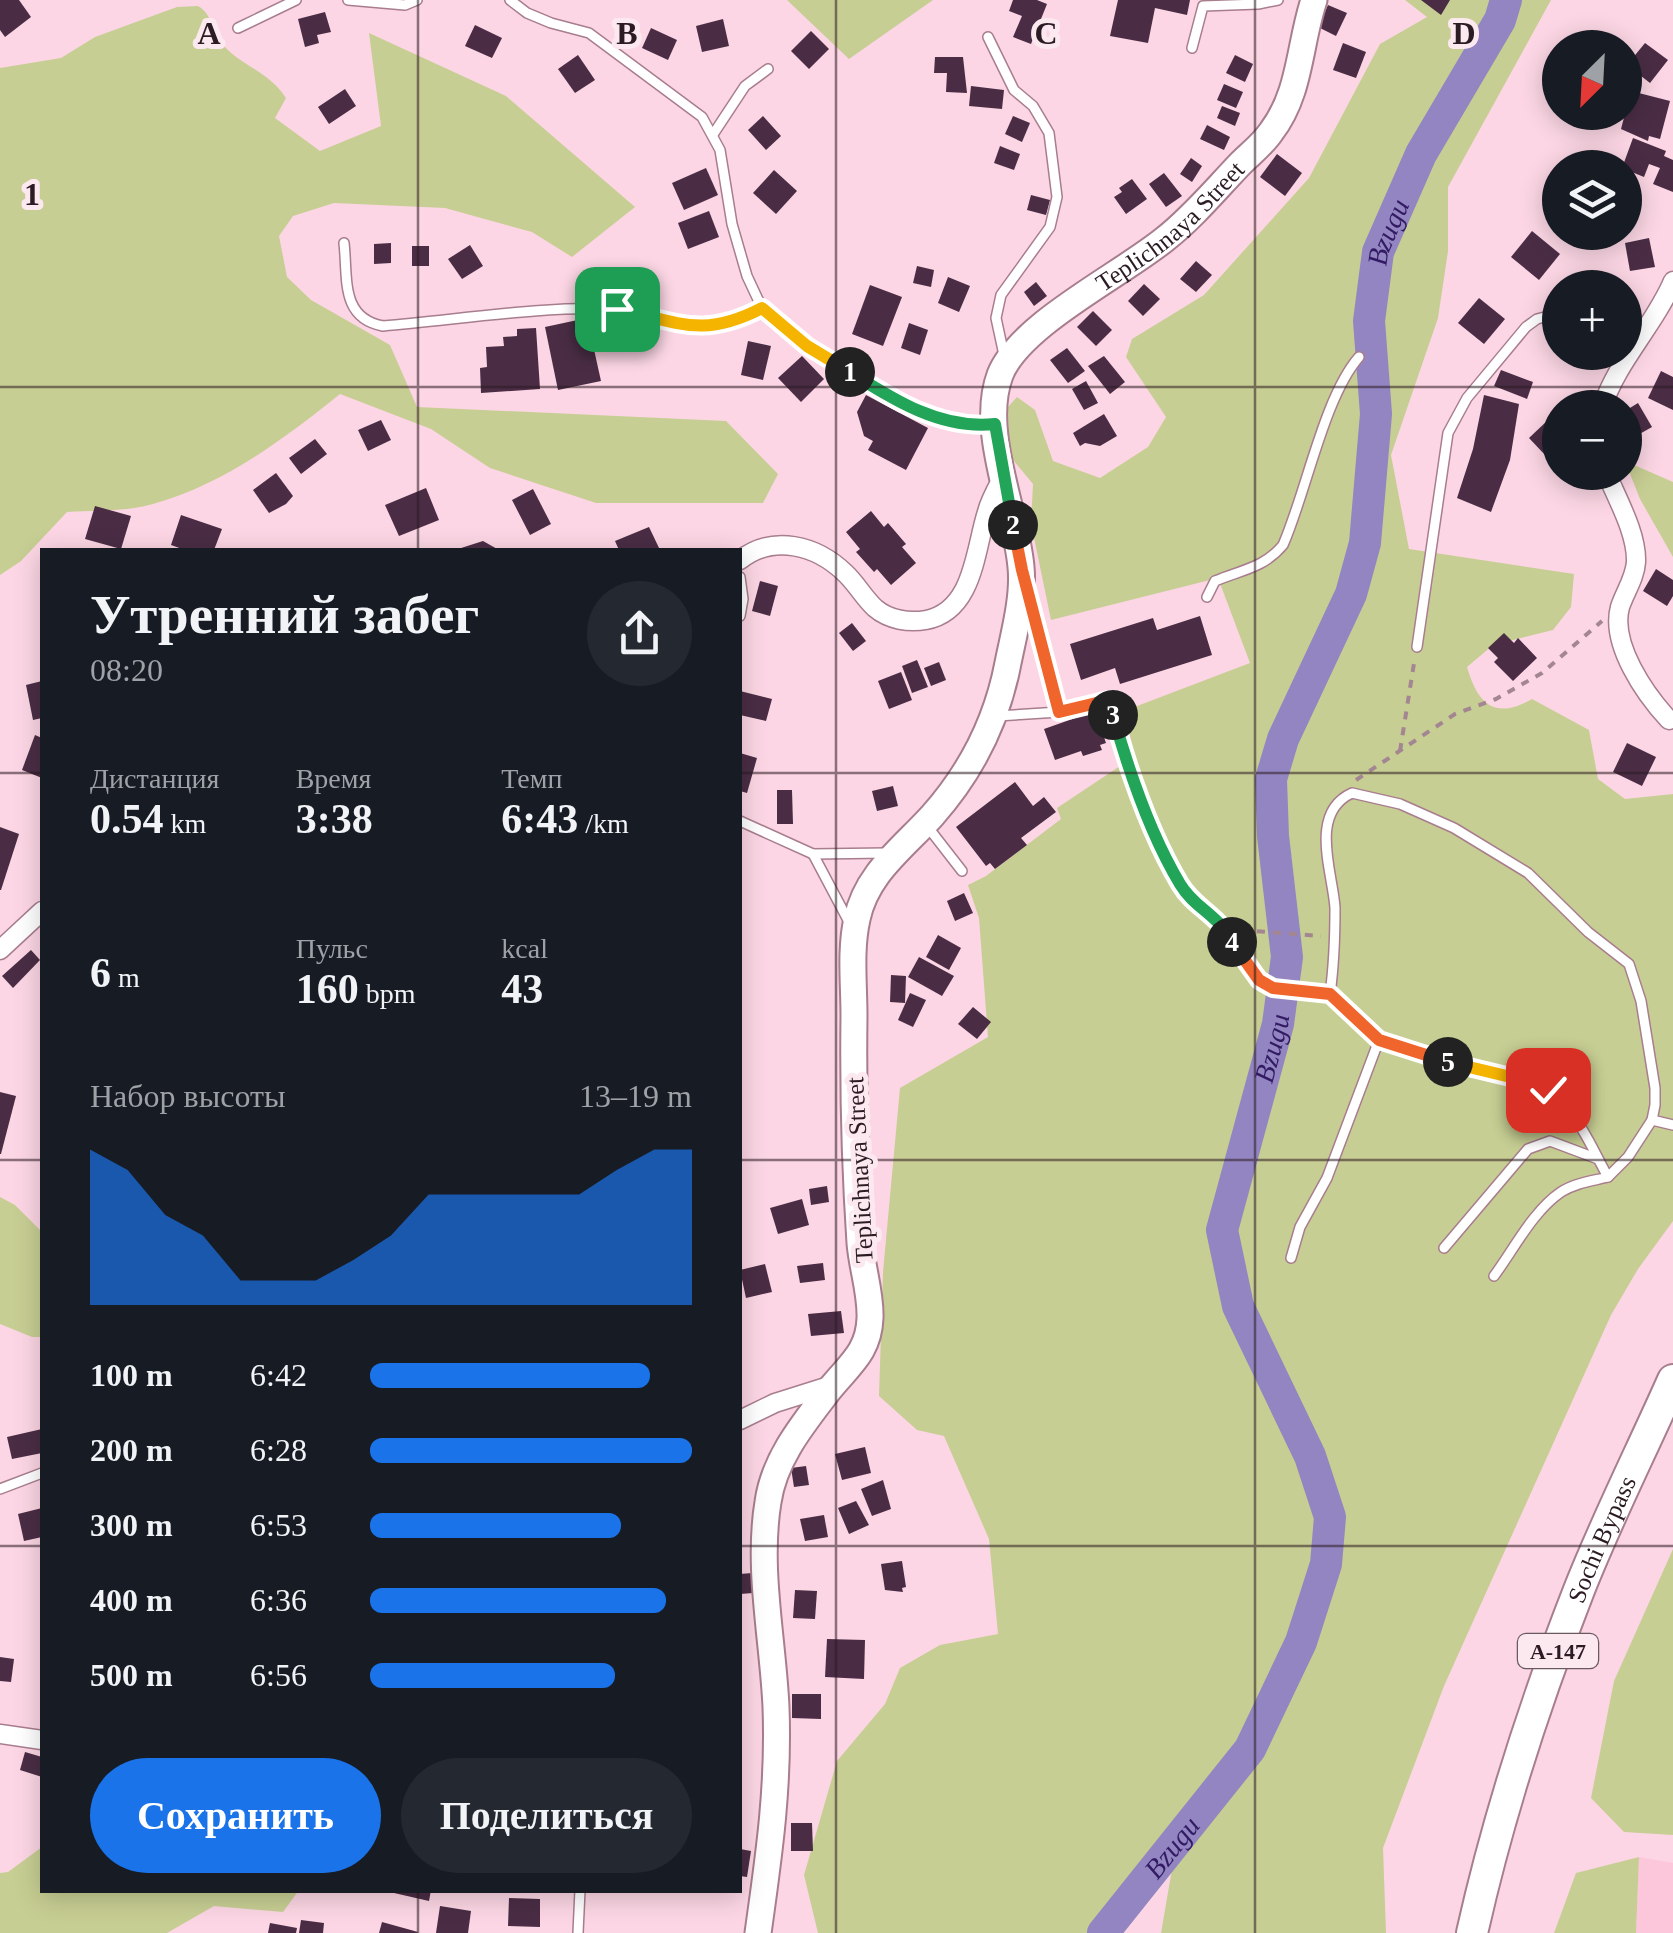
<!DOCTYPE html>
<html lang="ru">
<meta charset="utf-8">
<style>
body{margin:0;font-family:"Times New Roman",serif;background:#242831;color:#f1f3f6;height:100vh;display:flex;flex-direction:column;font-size:38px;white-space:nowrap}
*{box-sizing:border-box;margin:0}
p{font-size:32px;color:#9ea1a6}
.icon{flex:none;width:55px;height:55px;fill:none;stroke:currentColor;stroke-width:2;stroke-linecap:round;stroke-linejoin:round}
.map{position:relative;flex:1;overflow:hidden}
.sheet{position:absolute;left:40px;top:548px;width:702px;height:1345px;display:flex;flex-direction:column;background:#171b24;border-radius:0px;box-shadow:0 5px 25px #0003}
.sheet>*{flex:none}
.needle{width:65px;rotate:204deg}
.controls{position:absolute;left:1542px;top:30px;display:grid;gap:20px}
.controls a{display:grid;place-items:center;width:100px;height:100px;border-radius:50%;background:#171b24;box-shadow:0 5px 25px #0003;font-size:50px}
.pin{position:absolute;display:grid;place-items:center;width:85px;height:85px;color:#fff;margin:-42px;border-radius:20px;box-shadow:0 5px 15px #0006}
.km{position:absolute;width:50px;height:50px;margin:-25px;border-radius:50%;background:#222;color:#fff;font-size:28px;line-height:50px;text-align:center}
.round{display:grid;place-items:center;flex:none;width:105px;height:105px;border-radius:52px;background:#242831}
.head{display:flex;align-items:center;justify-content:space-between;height:170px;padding:0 50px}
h1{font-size:55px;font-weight:600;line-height:75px}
.metrics{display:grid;grid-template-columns:repeat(3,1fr);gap:15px;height:170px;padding:10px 50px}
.metrics div{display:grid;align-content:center}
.metrics b{font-size:42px;font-weight:600}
.metrics small{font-size:28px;font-weight:400}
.metrics p{font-size:28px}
.chart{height:280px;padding:20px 50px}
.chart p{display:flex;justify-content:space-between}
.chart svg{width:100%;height:180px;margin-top:10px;fill:#1a73e8;opacity:.7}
.action{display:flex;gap:20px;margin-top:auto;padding:20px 50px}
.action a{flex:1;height:115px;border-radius:60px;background:#1a73e8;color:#fff;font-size:40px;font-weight:600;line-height:115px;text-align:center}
.action a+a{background:#242831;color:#f1f3f6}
ul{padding:0 50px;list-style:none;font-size:32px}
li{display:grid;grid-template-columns:160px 120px 1fr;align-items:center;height:75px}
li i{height:25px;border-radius:12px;background:#1a73e8}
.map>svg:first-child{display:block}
.built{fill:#fcc6db}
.green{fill:#c7ce93}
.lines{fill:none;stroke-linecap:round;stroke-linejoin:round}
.river{stroke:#9285c2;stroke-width:32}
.building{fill:#4a2d45}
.lane-casing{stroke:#a87d8e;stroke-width:12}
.street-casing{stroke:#a87d8e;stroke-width:21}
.secondary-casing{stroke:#a87d8e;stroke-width:29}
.highway-casing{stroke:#a87d8e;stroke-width:34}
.path{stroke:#a38691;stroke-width:4;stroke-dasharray:8 8;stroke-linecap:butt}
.lane{stroke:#fff;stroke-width:9}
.street{stroke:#fff;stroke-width:18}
.secondary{stroke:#fff;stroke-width:25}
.highway{stroke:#fff;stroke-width:30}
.split-1-casing{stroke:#fff;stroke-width:20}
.split-2-casing{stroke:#fff;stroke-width:20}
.split-3-casing{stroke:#fff;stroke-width:20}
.split-4-casing{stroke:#fff;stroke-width:20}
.split-5-casing{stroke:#fff;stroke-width:20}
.split-6-casing{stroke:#fff;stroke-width:20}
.split-1{stroke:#f5b400;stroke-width:12}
.split-2{stroke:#22a559;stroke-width:12}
.split-3{stroke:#f0652b;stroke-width:12}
.split-4{stroke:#22a559;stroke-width:12}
.split-5{stroke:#f0652b;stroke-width:12}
.split-6{stroke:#f5b400;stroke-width:12}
.grid{fill:none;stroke:#2b1b22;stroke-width:2.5;stroke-opacity:0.55}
.labels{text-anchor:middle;stroke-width:10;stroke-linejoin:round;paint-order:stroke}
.shield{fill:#fce9f0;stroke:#6a5960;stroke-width:2.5}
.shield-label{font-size:22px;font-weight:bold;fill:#2b1b22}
.street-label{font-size:25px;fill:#2b1b22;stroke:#fce9f0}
.water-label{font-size:28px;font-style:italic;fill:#331b63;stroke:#fce9f0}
.grid-label{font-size:32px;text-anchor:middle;font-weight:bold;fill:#2b1b22;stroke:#fce9f0;stroke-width:10;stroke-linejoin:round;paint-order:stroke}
</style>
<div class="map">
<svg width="1673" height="1933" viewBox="0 0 1673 1933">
<rect width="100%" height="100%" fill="#fcd6e4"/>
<polygon class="built" points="1639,1857 1673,1863 1673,1933 1636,1933"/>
<g class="green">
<polygon points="787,0 933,0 849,59"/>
<path d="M1405 0H1551L1448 187V251L1438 318 1391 455 1409 549 1574 574 1571 607 1553 630 1493 645 1467 667C1478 705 1495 720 1532 699L1589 730 1598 779 1625 799 1673 794V1221L1638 1269 1611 1315 1444 1686 1383 1848 1386 1933H1161L1181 1817 1089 1933H818L804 1875 837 1761 885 1704 900 1668 940 1645 998 1634 989 1539 944 1436 917 1430 879 1396 883 1272 900 1088 988 1037 979 918 968 885 986 876 1061 819 1057 808 1135 756 1124 711 1250 663 1218 578 1051 620 1031 523 1033 484 1009 455 1008 407 1017 397 1035 410 1053 461 1100 478 1148 447 1166 417 1126 357 1132 339 1204 295 1309 178 1380 44 1427 17Z"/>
<path d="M198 6C212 14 210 27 219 40 238 66 267 69 286 98L275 118 320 151 381 126 369 33 506 96 635 207 572 257 532 232 445 208 334 203 293 216 279 236 287 277 311 300 390 345 417 407 726 421 778 474 763 503H596L490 468 431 429 340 394C284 439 224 484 153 504 127 512 94 510 67 512L21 561 0 575V68L61 58 95 37 177 7Z"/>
<polygon points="1625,461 1673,482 1673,557 1640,499"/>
<polygon points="0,1197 15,1205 42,1232 42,1337 32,1337 0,1324"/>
<polygon points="1673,1549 1673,1835 1624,1832 1591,1798 1614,1681"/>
<polygon points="42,1847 42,1890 299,1890 283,1912 214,1906 167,1933 0,1933 0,1873 8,1872"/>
<polygon points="1639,1857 1636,1933 1554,1933 1576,1873"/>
</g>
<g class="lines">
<path class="river" id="s1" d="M1103 1933 1250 1749 1301 1642 1326 1564 1330 1517 1310 1456 1238 1306 1222 1230 1278 1024 1287 957 1273 836 1271 779 1283 739 1351 594 1365 543 1376 414 1369 321 1378 252 1421 154 1500 20 1506 0"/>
</g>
<g class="building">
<polygon points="0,0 19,0 31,17 5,37 0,30"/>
<polygon points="1013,0 1037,0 1047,4 1031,44 1013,37 1022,16 1009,11"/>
<polygon points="1118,0 1190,0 1187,15 1155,8 1148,43 1110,36"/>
<polygon points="1421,0 1450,0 1441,15"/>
<polygon points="1328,5 1347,13 1336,36 1318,27"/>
<polygon points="325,12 331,32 317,35 319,43 305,47 298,19"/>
<polygon points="723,19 729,46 702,52 696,26"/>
<polygon points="475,25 502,38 492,58 465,46"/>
<polygon points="651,28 677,40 668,60 642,48"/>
<polygon points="811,31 829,49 809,69 791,51"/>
<polygon points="1343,43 1366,52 1356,78 1333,70"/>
<polygon points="1645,43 1668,60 1650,83 1627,65"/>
<polygon points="578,55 595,80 575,93 558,69"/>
<polygon points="1235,55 1253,64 1245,82 1226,73"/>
<polygon points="935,57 963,57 967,93 946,92 947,73 934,73"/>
<polygon points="1224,84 1243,92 1236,108 1217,100"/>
<polygon points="971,86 1004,90 1002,109 969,106"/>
<polygon points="345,89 356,106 329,124 318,107"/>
<polygon points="1631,91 1670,101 1660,139 1649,136 1648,141 1621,129"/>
<polygon points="1222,106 1240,113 1235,126 1217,118"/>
<polygon points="763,116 781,136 766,150 748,130"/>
<polygon points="1013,116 1030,123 1022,142 1005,134"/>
<polygon points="1207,125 1230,137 1224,150 1200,139"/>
<polygon points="1633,138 1666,151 1664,156 1673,160 1673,192 1653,184 1660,168 1649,164 1644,177 1622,168"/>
<polygon points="1000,146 1020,154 1014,170 994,163"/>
<polygon points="1277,154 1302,173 1285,196 1260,177"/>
<polygon points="1191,158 1202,166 1192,182 1180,174"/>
<polygon points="706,168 718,195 684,210 672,183"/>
<polygon points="774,170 797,191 776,214 753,193"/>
<polygon points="1164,173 1182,196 1166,207 1149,184"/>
<polygon points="1132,179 1147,199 1126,214 1114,197 1122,192 1119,188"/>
<polygon points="1031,195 1050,200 1046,215 1027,210"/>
<polygon points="709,211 719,237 688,249 678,223"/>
<polygon points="1532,231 1560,254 1539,280 1511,257"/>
<polygon points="1649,238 1655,267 1630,271 1625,243"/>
<polygon points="391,243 391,263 374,264 374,244"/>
<polygon points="470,245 483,266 462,279 448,259"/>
<rect x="412" y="246" width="17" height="20"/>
<polygon points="1196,261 1212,275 1196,292 1180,279"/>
<polygon points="917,266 934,270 931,287 913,283"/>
<polygon points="948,277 970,286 959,312 938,303"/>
<polygon points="1036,282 1047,296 1034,306 1024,292"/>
<polygon points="1144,284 1160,299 1143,316 1128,301"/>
<polygon points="870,285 902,297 883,346 852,334"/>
<polygon points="1479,298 1505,319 1484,344 1458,323"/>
<polygon points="1093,311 1112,330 1096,346 1077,327"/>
<polygon points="587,318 601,381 558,390 545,327"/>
<polygon points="909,323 928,330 920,355 901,348"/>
<polygon points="536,328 540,389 481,393 480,368 487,367 486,347 504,346 503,337 517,336 517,329"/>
<polygon points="748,341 771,346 763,380 741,375"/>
<polygon points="1067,348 1085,371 1068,383 1050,360"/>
<polygon points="802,356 824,379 801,402 778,378"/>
<polygon points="1104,356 1125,382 1110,394 1088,366"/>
<polygon points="1501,370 1533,382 1527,399 1494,386"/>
<polygon points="1661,371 1673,377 1673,410 1648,398"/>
<polygon points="1086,381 1098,403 1084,410 1072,389"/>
<polygon points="866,395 928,428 906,470 868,450 873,441 864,436 857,412"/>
<polygon points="1484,395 1519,404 1510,460 1491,512 1457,498 1473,449"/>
<polygon points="1638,403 1652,427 1636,436 1625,411"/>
<polygon points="1104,414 1117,436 1100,446 1085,443 1080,446 1073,433"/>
<polygon points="381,420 391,440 368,451 358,430"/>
<polygon points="1548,420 1560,432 1560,443 1546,456 1529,438"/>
<polygon points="315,439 327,454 301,474 289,458"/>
<polygon points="276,473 293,496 286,504 269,513 253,490"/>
<polygon points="426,488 439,520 399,536 385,505"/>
<polygon points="533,489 551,524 530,535 512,500"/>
<polygon points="95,506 131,516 121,549 85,539"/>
<polygon points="871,511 884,527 888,523 906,544 902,547 916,563 891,585 877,569 874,572 856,552 860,549 846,532"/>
<polygon points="181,515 222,529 214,550 185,550 171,545"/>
<polygon points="649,527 660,550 619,550 615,541"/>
<polygon points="483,541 499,550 458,550 458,549"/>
<polygon points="1656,569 1673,580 1673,596 1667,606 1643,591"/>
<polygon points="760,581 778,586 770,616 752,611"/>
<polygon points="1200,616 1212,655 1120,684 1115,668 1081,680 1070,644 1153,618 1157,630"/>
<polygon points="852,623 866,641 853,651 839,633"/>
<polygon points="1504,633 1514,643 1518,638 1537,658 1513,681 1494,662 1498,658 1488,648"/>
<polygon points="917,660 928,687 912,693 902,666"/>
<polygon points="939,662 946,680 931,686 924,668"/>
<polygon points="901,672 912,700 889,709 878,681"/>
<polygon points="42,681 42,718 33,720 26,685"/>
<polygon points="740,691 772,699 766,721 740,715"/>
<polygon points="1095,711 1106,743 1100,745 1102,750 1083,756 1081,751 1055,760 1044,729"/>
<polygon points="35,735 42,738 42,778 22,770"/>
<polygon points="1627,743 1656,757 1642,786 1613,772"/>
<polygon points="740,753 757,758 747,793 740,791"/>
<polygon points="1015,782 1033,806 1044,797 1056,812 1021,838 1027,845 995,869 990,863 986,866 956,827"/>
<polygon points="893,786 898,806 877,811 872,791"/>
<polygon points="777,790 792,790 793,824 777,824"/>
<polygon points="0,827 19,834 1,890 0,890"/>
<polygon points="964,893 973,913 955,921 947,901"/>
<polygon points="938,935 961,948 949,970 926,957"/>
<polygon points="31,950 40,960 13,988 2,976"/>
<polygon points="919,957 954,976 942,996 908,977"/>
<polygon points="891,975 906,976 905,1003 890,1002"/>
<polygon points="910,993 926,1000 913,1027 898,1020"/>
<polygon points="973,1007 991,1022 977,1039 958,1024"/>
<polygon points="0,1092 16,1096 1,1154 0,1154"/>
<polygon points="827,1186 829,1202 811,1205 809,1189"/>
<polygon points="802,1199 809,1225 778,1234 770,1208"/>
<polygon points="823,1263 825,1280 800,1283 797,1266"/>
<polygon points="765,1264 772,1292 746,1298 740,1270"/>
<polygon points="841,1311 844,1333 811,1336 808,1314"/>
<polygon points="42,1429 42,1453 12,1459 7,1437"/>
<polygon points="865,1447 871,1473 842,1480 835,1454"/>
<polygon points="806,1466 809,1485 794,1487 791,1468"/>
<polygon points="883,1480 891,1509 872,1516 861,1489"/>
<polygon points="856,1501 869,1525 849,1534 838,1508"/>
<polygon points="42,1508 42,1537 24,1541 18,1514"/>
<polygon points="824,1515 828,1537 805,1541 800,1519"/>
<polygon points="902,1561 906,1587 902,1588 903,1592 885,1590 881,1564"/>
<polygon points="752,1573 753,1593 740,1594 740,1574"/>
<polygon points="795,1590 817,1591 815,1619 793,1618"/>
<polygon points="827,1639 865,1640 864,1679 825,1677"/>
<polygon points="0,1657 14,1659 11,1682 0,1681"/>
<polygon points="792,1694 821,1694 821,1719 792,1718"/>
<polygon points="25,1752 42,1757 42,1777 20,1770"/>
<polygon points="791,1823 812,1823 813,1851 791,1851"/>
<polygon points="740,1849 751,1851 747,1877 740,1876"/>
<polygon points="381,1890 431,1890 429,1901"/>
<polygon points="509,1898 540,1899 540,1927 508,1926"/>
<polygon points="440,1906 471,1911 468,1933 436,1933"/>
<polygon points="301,1920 324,1923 323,1933 299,1933"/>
<polygon points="382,1922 418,1932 417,1933 379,1933"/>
<polygon points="270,1923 297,1928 296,1933 268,1933"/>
</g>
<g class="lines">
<g class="lane-casing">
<g id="lane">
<polyline points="348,0 405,5 417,0"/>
<polyline points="510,0 527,13 551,23 589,33 702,117 720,150 732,224 747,276 762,308 785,329 865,381 917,410 968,427 992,424"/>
<polyline points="238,28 296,0"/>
<polyline points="988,37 1014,90 1033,106 1049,133 1057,197 1050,227 1001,295 996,318 1004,355"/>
<polyline points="1192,48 1203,6 1258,4 1278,0"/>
<polyline points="714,133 745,86 768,69"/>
<path d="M344 243C348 278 340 318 383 326 456 320 541 306 614 309 682 313 691 344 762 308"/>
<polyline points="1603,352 1621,366"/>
<polyline points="740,577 743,599 740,616"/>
<path d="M1029 597 1059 712 1109 700 1130 769 1175 875 1190 897 1215 916 1226 930 1238 954 1259 980 1273 988 1330 994 1379 1040 1527 1081C1576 1102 1584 1134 1608 1177 1592 1181 1575 1183 1561 1192 1533 1211 1514 1249 1494 1276"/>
<path d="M1207 597 1215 581C1241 570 1264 568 1283 545 1306 493 1324 397 1359 357"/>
<polyline points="1417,647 1448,433 1467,398 1526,327 1537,319 1560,313"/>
<polyline points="997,716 1059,712"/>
<polyline points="740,821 813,854 887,853"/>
<polyline points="927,826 962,871"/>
<polyline points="813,854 849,922"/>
<path d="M1330 994C1334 965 1335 937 1335 908 1333 873 1308 813 1352 793L1400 804 1454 828 1528 873 1588 932 1629 964 1641 1001 1655 1088V1105L1652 1120 1628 1157 1608 1177"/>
<polyline points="1652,1120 1673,1125"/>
<polyline points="1444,1248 1528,1149 1550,1141 1598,1159"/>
<polyline points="1291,1258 1300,1227 1327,1178 1379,1040"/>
<polyline points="0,1489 42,1473"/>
<polyline points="578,1933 580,1890"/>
</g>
</g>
<g class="street-casing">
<g id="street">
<path d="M1602 408C1617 361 1654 326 1673 281"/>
<path d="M1606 472C1617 499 1637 533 1636 562 1635 578 1625 592 1620 607 1610 644 1645 694 1669 720"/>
<path d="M740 560C773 534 816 545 845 573 856 583 864 598 875 608 889 620 909 623 926 620 974 611 975 549 987 512 990 500 997 488 1003 477"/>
<polyline points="0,950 42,911"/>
<polyline points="740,1420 775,1403 832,1385"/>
<polyline points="0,1734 42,1740"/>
</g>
</g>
<g class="secondary-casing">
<g id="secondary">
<path id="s2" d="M758 1933C769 1855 779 1787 776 1707 773 1640 757 1569 768 1502 774 1459 803 1424 829 1390 849 1365 869 1352 870 1318 871 1293 862 1268 860 1243 855 1168 853 1091 854 1016 854 984 850 950 857 919 866 874 903 848 932 816 971 772 997 721 1008 663 1014 633 1024 597 1021 567 1016 509 979 431 1000 375 1019 325 1121 275 1165 239 1193 217 1216 189 1241 163 1251 153 1263 144 1271 132 1301 93 1299 45 1314 0"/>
</g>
</g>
<g class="highway-casing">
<g id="highway">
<path id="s3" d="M1472 1933C1498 1817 1536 1700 1579 1590 1607 1519 1642 1450 1673 1380"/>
</g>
</g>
<g class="path">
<polyline points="1400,751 1415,657"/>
<polyline points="1356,780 1455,714 1496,699 1542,673 1602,621"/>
<polyline points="1241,930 1321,936"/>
</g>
<use href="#lane" class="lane"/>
<use href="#street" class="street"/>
<use href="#secondary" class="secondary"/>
<use href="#highway" class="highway"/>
</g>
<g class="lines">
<g class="split-1-casing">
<path id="split-1" d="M617 309C679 322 702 339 762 308L807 346 850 372"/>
</g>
<g class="split-2-casing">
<path id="split-2" d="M850 372C894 400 941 430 995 424L1013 525"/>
</g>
<g class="split-3-casing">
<polyline id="split-3" points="1013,525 1022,570 1059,712 1109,700 1113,715"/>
</g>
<g class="split-4-casing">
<path id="split-4" d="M1113 715C1129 772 1150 834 1180 884 1194 908 1219 915 1232 942"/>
</g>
<g class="split-5-casing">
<polyline id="split-5" points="1232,942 1259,980 1273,988 1330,994 1379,1040 1448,1062"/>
</g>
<g class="split-6-casing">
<polyline id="split-6" points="1448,1062 1527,1081 1548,1090"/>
</g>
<use href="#split-1" class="split-1"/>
<use href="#split-2" class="split-2"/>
<use href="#split-3" class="split-3"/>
<use href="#split-4" class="split-4"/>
<use href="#split-5" class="split-5"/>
<use href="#split-6" class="split-6"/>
</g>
<path class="grid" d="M418 0V550M836 0V1933M1255 0V1933M0 387H1673M0 773H42M740 773H1673M0 1160H42M740 1160H1673M0 1546H42M740 1546H1673M418 1890V1933"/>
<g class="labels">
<rect class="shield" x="1518" y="1634" width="80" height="34" rx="8"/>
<g class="shield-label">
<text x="1558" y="1659">А-147</text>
</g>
<g class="street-label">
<text dy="9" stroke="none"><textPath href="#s2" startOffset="1870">Teplichnaya Street</textPath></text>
<text transform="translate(859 1170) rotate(-93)" y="9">Teplichnaya Street</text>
<text dy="9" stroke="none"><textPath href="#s3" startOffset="415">Sochi Bypass</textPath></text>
</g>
<g class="water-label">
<text dy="10" stroke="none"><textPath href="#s1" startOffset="1820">Bzugu</textPath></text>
<text dy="10" stroke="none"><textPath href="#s1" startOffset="980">Bzugu</textPath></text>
<text dy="10" stroke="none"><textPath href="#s1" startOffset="110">Bzugu</textPath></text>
</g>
</g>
<g class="grid-label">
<text x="209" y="44">A</text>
<text x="627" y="44">B</text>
<text x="1046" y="44">C</text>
<text x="1464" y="44">D</text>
<text x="32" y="205">1</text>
</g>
</svg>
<div class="controls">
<a><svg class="needle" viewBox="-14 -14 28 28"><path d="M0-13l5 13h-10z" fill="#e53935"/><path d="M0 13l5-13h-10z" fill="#9ea1a6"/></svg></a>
<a><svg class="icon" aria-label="layers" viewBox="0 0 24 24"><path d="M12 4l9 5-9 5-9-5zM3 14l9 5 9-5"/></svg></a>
<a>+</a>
<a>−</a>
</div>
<div class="pin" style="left:617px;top:309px;background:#1e9e55"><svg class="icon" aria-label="arrive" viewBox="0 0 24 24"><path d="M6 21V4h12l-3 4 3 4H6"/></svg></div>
<div class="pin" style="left:1548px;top:1090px;background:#d93025"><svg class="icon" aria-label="check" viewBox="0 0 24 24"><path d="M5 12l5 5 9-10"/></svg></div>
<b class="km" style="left:850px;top:372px">1</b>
<b class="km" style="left:1013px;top:525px">2</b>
<b class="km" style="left:1113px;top:715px">3</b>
<b class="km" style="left:1232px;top:942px">4</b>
<b class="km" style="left:1448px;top:1062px">5</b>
<section class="sheet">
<div class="head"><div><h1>Утренний забег</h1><p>08:20</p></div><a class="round"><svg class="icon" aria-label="share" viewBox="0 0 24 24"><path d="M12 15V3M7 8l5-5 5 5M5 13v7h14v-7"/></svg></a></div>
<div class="metrics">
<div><p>Дистанция</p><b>0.54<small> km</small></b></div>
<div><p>Время</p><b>3:38</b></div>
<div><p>Темп</p><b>6:43<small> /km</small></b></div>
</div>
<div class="metrics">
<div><b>6<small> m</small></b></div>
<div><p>Пульс</p><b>160<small> bpm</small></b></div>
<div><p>kcal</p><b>43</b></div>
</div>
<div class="chart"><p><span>Набор высоты</span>13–19 m</p>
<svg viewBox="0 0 160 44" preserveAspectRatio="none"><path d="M0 44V6L10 11L20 22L30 27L40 38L50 38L60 38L70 33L80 27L90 17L100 17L110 17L120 17L130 17L140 11L150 6L160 6V44z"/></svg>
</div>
<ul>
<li><b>100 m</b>6:42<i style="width:87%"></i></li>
<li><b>200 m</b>6:28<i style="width:100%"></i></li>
<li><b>300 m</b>6:53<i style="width:78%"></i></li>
<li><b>400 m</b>6:36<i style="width:92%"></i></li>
<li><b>500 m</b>6:56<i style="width:76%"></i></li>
</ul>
<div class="action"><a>Сохранить</a><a>Поделиться</a></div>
</section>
</div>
